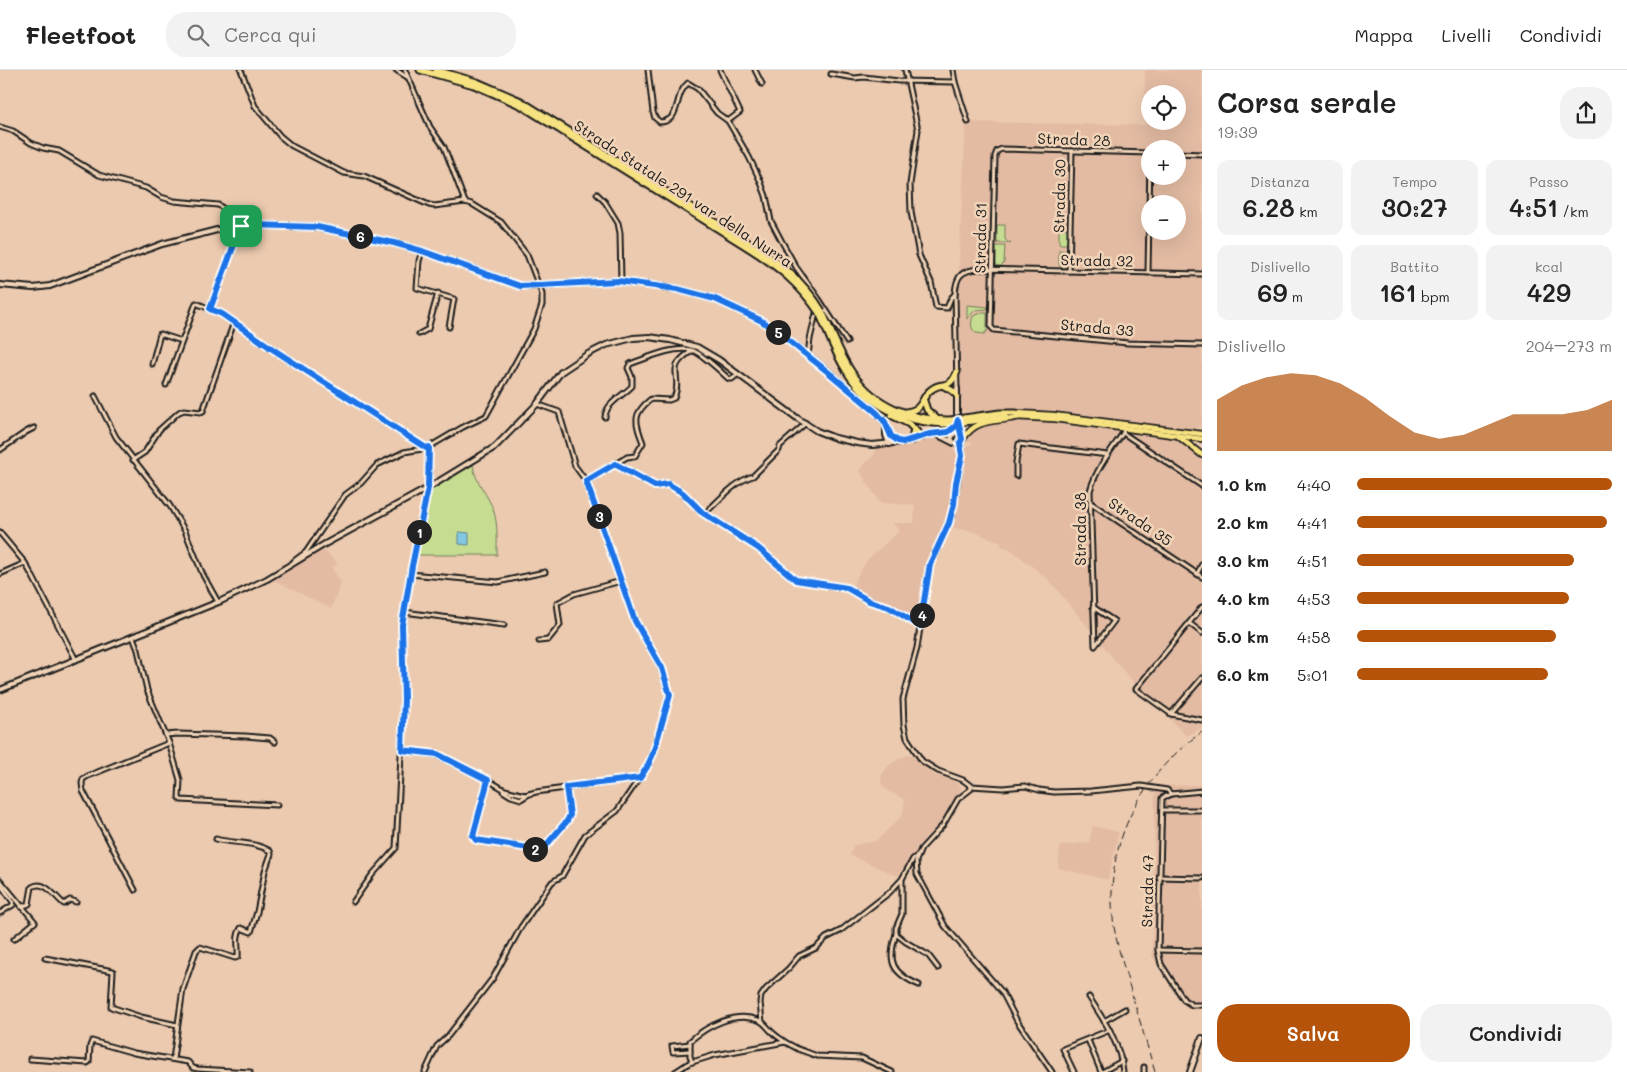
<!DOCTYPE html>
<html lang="it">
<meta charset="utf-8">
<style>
body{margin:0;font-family:Mali,sans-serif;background:#f2f2f2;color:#222;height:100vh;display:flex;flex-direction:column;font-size:19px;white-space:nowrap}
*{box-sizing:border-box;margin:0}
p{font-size:16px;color:#767676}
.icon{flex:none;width:28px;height:28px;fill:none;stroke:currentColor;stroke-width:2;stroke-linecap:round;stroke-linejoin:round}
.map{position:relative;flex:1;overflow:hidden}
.details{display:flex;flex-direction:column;background:#fff;width:425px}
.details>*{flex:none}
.fabs{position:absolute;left:1141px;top:15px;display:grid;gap:10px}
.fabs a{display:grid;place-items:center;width:45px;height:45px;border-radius:50%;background:#fff;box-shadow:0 5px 20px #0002;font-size:25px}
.pin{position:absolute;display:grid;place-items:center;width:42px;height:42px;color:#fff;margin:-21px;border-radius:10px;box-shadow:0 2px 8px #0006}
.km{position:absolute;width:25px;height:25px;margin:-12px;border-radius:50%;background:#222;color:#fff;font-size:14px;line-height:25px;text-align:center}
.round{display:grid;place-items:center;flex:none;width:52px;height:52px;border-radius:20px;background:#f2f2f2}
.summary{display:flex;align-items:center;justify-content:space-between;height:85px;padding:0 15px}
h1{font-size:28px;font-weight:600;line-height:38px}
.stats{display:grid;grid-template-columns:repeat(3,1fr);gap:8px;height:85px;padding:5px 15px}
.stats div{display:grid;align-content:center;border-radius:12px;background:#f2f2f2;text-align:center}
.stats b{font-size:25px;font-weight:600}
.stats small{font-size:14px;font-weight:400}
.stats p{font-size:14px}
.chart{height:140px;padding:10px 15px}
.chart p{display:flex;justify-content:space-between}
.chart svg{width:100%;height:90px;margin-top:5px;fill:#b45309;opacity:.7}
.action{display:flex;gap:10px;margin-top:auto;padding:10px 15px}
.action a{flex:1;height:58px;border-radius:20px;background:#b45309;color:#fff;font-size:20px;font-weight:600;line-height:58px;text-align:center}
.action a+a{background:#f2f2f2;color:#222}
ul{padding:0 15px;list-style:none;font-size:16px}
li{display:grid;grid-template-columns:80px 60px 1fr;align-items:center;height:38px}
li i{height:12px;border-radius:6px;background:#b45309}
header{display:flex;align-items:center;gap:30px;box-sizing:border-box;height:70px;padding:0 25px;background:#fff;border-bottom:1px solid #e0e0e0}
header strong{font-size:24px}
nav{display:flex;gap:28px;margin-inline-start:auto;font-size:18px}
.search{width:350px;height:45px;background:#f2f2f2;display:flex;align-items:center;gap:12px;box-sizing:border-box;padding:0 18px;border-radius:20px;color:#767676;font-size:19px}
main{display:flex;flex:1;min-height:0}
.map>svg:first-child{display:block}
.built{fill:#e3bba3;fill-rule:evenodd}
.green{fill:#c6dc91;stroke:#717c56}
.water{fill:#83c8e4;stroke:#5a8394}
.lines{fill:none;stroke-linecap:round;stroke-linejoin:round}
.minor-casing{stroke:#1c1c1c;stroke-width:7}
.tertiary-casing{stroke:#1c1c1c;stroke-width:8}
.primary-casing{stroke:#1c1c1c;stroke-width:8}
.trunk-casing{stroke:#1c1c1c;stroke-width:9}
.minor{stroke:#f1d4b7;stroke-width:3}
.tertiary{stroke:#f1d4b7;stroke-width:4}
.primary{stroke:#f7e281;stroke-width:4.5}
.trunk{stroke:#f7e281;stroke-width:5}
.rail{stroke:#1c1c1c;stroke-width:1;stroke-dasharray:8 4;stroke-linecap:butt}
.trunk-bridge-casing{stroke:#1c1c1c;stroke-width:9;stroke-linecap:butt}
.trunk-bridge{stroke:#f7e281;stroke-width:5}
.route-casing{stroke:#fff;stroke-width:10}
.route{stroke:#1a73e8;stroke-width:6}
.labels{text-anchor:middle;stroke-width:5;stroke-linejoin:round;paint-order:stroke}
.street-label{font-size:15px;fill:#1c1c1c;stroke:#f1d4b7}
</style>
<header>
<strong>Fleetfoot</strong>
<div class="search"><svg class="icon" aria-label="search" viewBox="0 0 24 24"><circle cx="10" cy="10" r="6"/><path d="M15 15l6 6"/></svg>Cerca qui</div>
<nav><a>Mappa</a><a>Livelli</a><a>Condividi</a></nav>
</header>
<main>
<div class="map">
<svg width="1202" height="1002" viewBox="0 0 1202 1002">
<rect width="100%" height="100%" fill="#eccaaf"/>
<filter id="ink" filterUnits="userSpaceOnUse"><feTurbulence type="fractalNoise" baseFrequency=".02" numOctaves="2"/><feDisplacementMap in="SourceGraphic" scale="10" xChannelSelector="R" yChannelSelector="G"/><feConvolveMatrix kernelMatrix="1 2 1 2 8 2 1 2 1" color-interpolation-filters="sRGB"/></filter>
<g filter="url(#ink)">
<g class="built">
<path d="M1145 0H1202V355L1194 360 1116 351 1098 347 1096 349 1085 348V346L1055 342 994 341 982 343 981 341 964 342 961 339 958 211 966 52 1145 55ZM1150 24H1178V51H1150ZM1150 79H1178V106H1150ZM1150 134H1178V161H1150Z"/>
<polygon points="1022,350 1063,353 1120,360 1173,369 1184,374 1202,388 1202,658 1186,666 1126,604 1050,511 1010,479 1001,476 1000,472 974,462 951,457 956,450 954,449 958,438 959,417 966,376 972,374 972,372 966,372 970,362 982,354"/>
<polygon points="931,367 937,368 948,373 959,385 948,448 925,500 919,551 914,550 910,546 908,548 892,538 870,530 850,519 867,490 898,462 898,459 892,453 914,453 915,435 880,433 859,400 875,384 876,376 908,374"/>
<polygon points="322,479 338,493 332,498 341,513 331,539 272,509"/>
<polygon points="912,684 935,705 953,710 961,717 960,723 954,729 940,755 897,806 850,785 854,775 876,771 902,746 905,730 888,721 881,714 882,704 889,695 902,687"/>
<polygon points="1202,715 1202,939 1187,939 1152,886 1155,716"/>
<polygon points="1093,756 1119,762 1108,810 1058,798 1060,776 1089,772"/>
</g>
<g class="green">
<polygon points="997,155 1005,155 1005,169 1008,173 1011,172 1010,173 997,173"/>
<polygon points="1059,158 1068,159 1067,174 1059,174"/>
<polygon points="996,176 1005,176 1004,193 1001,196 997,196 996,193"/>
<polygon points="1059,180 1067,181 1067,195 1063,198 1059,195"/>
<polygon points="967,235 988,237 987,239 975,240 967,249"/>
<path d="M981 243H987V262H985V264L976 263C970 258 971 253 973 246Z"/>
<path d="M473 395C475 413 489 425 494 442 498 455 497 471 497 485H417L428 429 431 419Z"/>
</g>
<polygon class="water" points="459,462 469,463 469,475 459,474"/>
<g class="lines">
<g class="minor-casing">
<g id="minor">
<polyline points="241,0 255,36 280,66 292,76 344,103 364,106 429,135 434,136 465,132 472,134 501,152 527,185 542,224 542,235 534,259 486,346 463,357 429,377 422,379 404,382 377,395 361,413 345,425 306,482 294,491"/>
<polyline points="396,0 407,7"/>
<polyline points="405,0 430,57 444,77 465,132"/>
<path d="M648 0 653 42 655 48 660 52C682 51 673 25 688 13L698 19 717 43 728 51 749 87 760 110 766 126 771 151 781 170 796 197 819 229 847 272"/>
<polyline points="720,0 740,42 728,51"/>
<polyline points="755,0 762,14"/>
<polyline points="905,0 918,60 910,114 911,142 919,185 931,212 936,237 947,238 951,228 955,224"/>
<polyline points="953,0 955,12 968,52"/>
<polyline points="831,4 855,8 864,7 899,11 955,12"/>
<polyline points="0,57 13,61 31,73 43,78 59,81 99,105 146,118 161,127 174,131 218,135 238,148 243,156"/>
<polyline points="1150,83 1002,79 997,81 995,86 991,257 994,260 1128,273 1202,275"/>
<polyline points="1178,83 1202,84"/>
<polyline points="597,124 605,132 618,153 620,163 621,211"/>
<polyline points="422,181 419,191 417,218 454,229 449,257"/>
<polyline points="1069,201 1072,81"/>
<polyline points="1148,203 1150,86"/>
<polyline points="210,239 241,156"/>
<polyline points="419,264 428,259 438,223"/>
<polyline points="808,285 810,269 817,239"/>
<polyline points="152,294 160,264 182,271"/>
<polyline points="166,315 196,233 222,244 274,280 425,378"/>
<path d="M957 319 955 224C956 206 961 200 980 199L1202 204"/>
<polyline points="95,326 116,367 170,436 185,461 203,505 218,532"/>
<path d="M605 347C606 333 623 326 632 316V307L628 298 630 294C647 288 673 276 691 280 701 282 721 302 729 309H732L738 304"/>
<polyline points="1123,363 1202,416"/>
<polyline points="960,373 962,379 962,386 952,446 930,494 928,503 917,578 903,629 904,655 907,668 922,691 938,701 963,710 971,716"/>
<polyline points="0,380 26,362 34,358"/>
<polyline points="133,390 145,382 159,360 179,342 184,340 201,342 203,341 234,252"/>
<path d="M615 394 627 387 635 386 643 373C635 352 632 344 651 329L669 330 674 328C684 305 663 299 692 281"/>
<polyline points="1016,406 1016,392 1019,374 1108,385"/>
<polyline points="586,411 615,394 655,416 668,414 683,423 703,443 758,478 796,510 847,518 869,531 889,537 920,556"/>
<polyline points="1091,433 1202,507"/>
<path d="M704 444C718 432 735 411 753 406L779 380 780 376 806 353"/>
<polyline points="0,463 25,493 33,507 76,590"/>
<polyline points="0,504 25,493"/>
<polyline points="410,504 498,512 545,502"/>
<polyline points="1197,504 1202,494"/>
<path d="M1093 537 1114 551 1095 576 1090 421C1096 399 1110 382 1123 363L1124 358"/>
<polyline points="1202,537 1136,619 1171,644 1202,608"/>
<polyline points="404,542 504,555"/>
<polyline points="1189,553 1202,563"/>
<polyline points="133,567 138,580 147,620 169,673 88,706 83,709 82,713 83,721 135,820"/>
<polyline points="539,571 548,570 560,555 557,533 574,524 621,511"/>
<polyline points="1171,644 1202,650"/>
<polyline points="166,665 178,664 245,666 270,668 275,672"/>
<polyline points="169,673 180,710 179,728 181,730 277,735"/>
<polyline points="402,680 437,685 488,710 505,720 525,725 536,722 640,708"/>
<polyline points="488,710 473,766 476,770 542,780 567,751 570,745 566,717"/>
<polyline points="971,716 971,719 958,729 943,755 921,779 916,791 917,804 945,856 1002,922 1017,951 1052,1002"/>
<polyline points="971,716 1003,718 1025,716 1039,720 1054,722 1091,721 1141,716 1167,720 1171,724"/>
<polyline points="503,721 511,726 521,729 529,724"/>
<polyline points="1202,721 1171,724 1162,728 1158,880 1161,894 1184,930 1192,935 1202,935"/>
<polyline points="1164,740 1202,740"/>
<polyline points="1159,807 1202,808"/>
<polyline points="0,810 35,852 14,869"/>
<polyline points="902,810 902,844 896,858 896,864 906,872 928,885 938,898"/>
<polyline points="0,814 13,832 13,835 0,843"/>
<polyline points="353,832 372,805 396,778 404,630 402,555 412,496 428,418 429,377"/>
<path d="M21 837 29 834 32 817C45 809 55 827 64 834L70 830 76 832"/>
<path d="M896 864C887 892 892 903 919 915"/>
<polyline points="1158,880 1202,881"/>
<polyline points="45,888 113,901 111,937 141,947 177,955"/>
<path d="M1089 927C1104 951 1120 972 1123 1002"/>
<polyline points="1104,951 1125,939"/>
<polyline points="762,952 760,932 761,926 766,919 789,898 799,886 816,878 826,868 840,861 890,822 902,809 913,789 917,786"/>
<polyline points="1088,970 1101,1002"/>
<polyline points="690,974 672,976 673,982 690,981"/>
<polyline points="30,989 87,993 89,992 90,976 92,971 134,983 188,992 193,998 198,999 250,1002"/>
<path d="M173 989 183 919 196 881 200 877 235 888 238 887C239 876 235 867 241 858L251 862 257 842 265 801 271 784 270 781C254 771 234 774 216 769"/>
<path d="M692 992 690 986V971C707 956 735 941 758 950 764 951 768 959 772 962 776 966 781 969 785 972"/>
<polyline points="1144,997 1144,1002"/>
<polyline points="425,1002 437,976 448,966 493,908 521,857 552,812 562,806 585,765 617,741 647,697 653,684 670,625 661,598 635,551 586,411 575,396 559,342 537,334"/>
<polyline points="675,1002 689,993 715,985 785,972 798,979 817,986 862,988 892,1002"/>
<polyline points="1074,1002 1063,979 1110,960"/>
<polyline points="1102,1002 1122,991"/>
</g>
</g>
<g class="tertiary-casing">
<g id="tertiary">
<polyline points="0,215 33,218 50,216 162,174 217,160 252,155 317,157 394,173 422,181 520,216 618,211 677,219 715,229 760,250 774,259 829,302 877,343 885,353 889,362 890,369 889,374"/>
<polyline points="957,319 957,350 960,364"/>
<polyline points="886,359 886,365 889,374"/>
<polyline points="954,363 959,363 962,365 962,370 960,373 954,373 951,369 954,363 957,352"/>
<polyline points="936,364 952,372"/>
<polyline points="0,620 221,531 267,509 325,474 428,418 495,377 537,334 561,302 588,284 606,275 633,268 649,267 670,270 697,277 719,290 797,348 817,361 835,368 857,373 872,375 903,372 930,364 943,363 953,364"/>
<polyline points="1190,1002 1202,968"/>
</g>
</g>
<g class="primary-casing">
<g id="primary">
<polyline points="1016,343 1053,345 1202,364"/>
<polyline points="1016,347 1055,349 1202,369"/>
<polyline points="1178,366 1202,385"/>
<path d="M963 369C977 347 996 353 1019 347"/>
</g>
</g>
<g class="trunk-casing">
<g id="trunk">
<polyline points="420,0 474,15 520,35 747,177"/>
<polyline points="436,0 477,12 521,31 749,173"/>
<path d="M822 241C832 262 840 285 853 304 875 336 914 351 951 350"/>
<path d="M819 243C828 262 835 284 847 302 869 339 910 354 952 354"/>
<polyline points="944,316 953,321 957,326"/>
<polyline points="924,331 927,340 937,349"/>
<path d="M906 342C926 339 919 328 932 319 944 310 948 322 957 302"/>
<polyline points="891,345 909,354 922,367"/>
<polyline points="964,348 1000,343 1016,343"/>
<polyline points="964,352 1006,347"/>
<polyline points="912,370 914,358"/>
</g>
</g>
<use href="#minor" class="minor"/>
<use href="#tertiary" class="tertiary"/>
<use href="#primary" class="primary"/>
<use href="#trunk" class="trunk"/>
<path class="rail" d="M1155 1002C1146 972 1137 941 1128 911 1122 890 1115 870 1113 848 1105 773 1141 705 1202 662"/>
<g class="trunk-bridge-casing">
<g id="trunk-bridge">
<path d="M749 173C779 192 804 211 822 241"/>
<path d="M747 177C776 195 800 214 819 243"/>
<polyline points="951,350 964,348"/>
<polyline points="952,354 964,352"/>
</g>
</g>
<use href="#trunk-bridge" class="trunk-bridge"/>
</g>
</g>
<g class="lines" filter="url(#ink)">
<g class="route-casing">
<polygon id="route" points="252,155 317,157 394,173 422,181 520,216 618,211 677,219 715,229 760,250 774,259 828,302 877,343 885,352 891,366 898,371 903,372 930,364 948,362 956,356 958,350 962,369 960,373 962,386 956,413 954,434 949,453 930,494 920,556 889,537 869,531 847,518 796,510 758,478 703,443 683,423 668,414 655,416 615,394 586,411 635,551 662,598 670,625 653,684 647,697 640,708 566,717 570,745 567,751 542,780 476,770 473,766 488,710 437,684 402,680 404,630 402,555 412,496 428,418 429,377 426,378 274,280 222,244 210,239 241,156"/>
</g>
<use href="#route" class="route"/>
</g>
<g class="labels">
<g class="street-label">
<text transform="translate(1074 70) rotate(2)" y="5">Strada 28</text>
<text transform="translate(683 124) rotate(33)" y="5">Strada Statale 291 var della Nurra</text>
<text transform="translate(1060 126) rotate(-89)" y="5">Strada 30</text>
<text transform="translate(981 168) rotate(-89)" y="5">Strada 31</text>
<text transform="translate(1097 191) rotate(1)" y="5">Strada 32</text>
<text transform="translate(1097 258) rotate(5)" y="5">Strada 33</text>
<text transform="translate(1140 452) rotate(34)" y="5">Strada 35</text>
<text transform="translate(1081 459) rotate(-90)" y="5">Strada 38</text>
<text transform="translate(1148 821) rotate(-89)" y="5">Strada 47</text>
</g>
</g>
</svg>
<div class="fabs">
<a><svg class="icon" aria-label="locate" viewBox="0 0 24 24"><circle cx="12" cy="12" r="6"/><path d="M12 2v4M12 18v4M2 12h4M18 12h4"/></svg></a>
<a>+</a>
<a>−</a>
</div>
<div class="pin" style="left:241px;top:156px;background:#1e9e55"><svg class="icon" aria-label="arrive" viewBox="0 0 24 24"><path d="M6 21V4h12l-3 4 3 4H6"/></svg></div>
<b class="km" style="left:419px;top:462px">1</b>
<b class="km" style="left:535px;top:779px">2</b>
<b class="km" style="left:599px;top:446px">3</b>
<b class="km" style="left:922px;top:545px">4</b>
<b class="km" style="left:778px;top:262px">5</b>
<b class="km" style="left:360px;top:166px">6</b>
</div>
<section class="details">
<div class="summary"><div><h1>Corsa serale</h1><p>19:39</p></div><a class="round"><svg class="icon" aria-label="share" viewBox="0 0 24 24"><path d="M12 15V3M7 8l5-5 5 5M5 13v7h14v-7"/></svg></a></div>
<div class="stats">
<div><p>Distanza</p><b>6.28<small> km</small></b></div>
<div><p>Tempo</p><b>30:27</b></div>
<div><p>Passo</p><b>4:51<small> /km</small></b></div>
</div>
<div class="stats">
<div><p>Dislivello</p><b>69<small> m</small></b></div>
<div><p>Battito</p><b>161<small> bpm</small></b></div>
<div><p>kcal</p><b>429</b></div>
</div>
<div class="chart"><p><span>Dislivello</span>204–273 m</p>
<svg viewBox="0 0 160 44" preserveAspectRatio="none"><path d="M0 44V19L10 12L20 8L30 6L40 7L50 11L60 18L70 27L80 35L90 38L100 36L110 31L120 26L130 26L140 26L150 24L160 19V44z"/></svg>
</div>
<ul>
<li><b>1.0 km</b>4:40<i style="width:100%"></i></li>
<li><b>2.0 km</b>4:41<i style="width:98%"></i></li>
<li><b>3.0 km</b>4:51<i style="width:85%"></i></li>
<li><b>4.0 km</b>4:53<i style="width:83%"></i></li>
<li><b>5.0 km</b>4:58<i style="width:78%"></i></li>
<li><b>6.0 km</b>5:01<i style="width:75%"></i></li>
</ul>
<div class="action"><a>Salva</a><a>Condividi</a></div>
</section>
</main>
